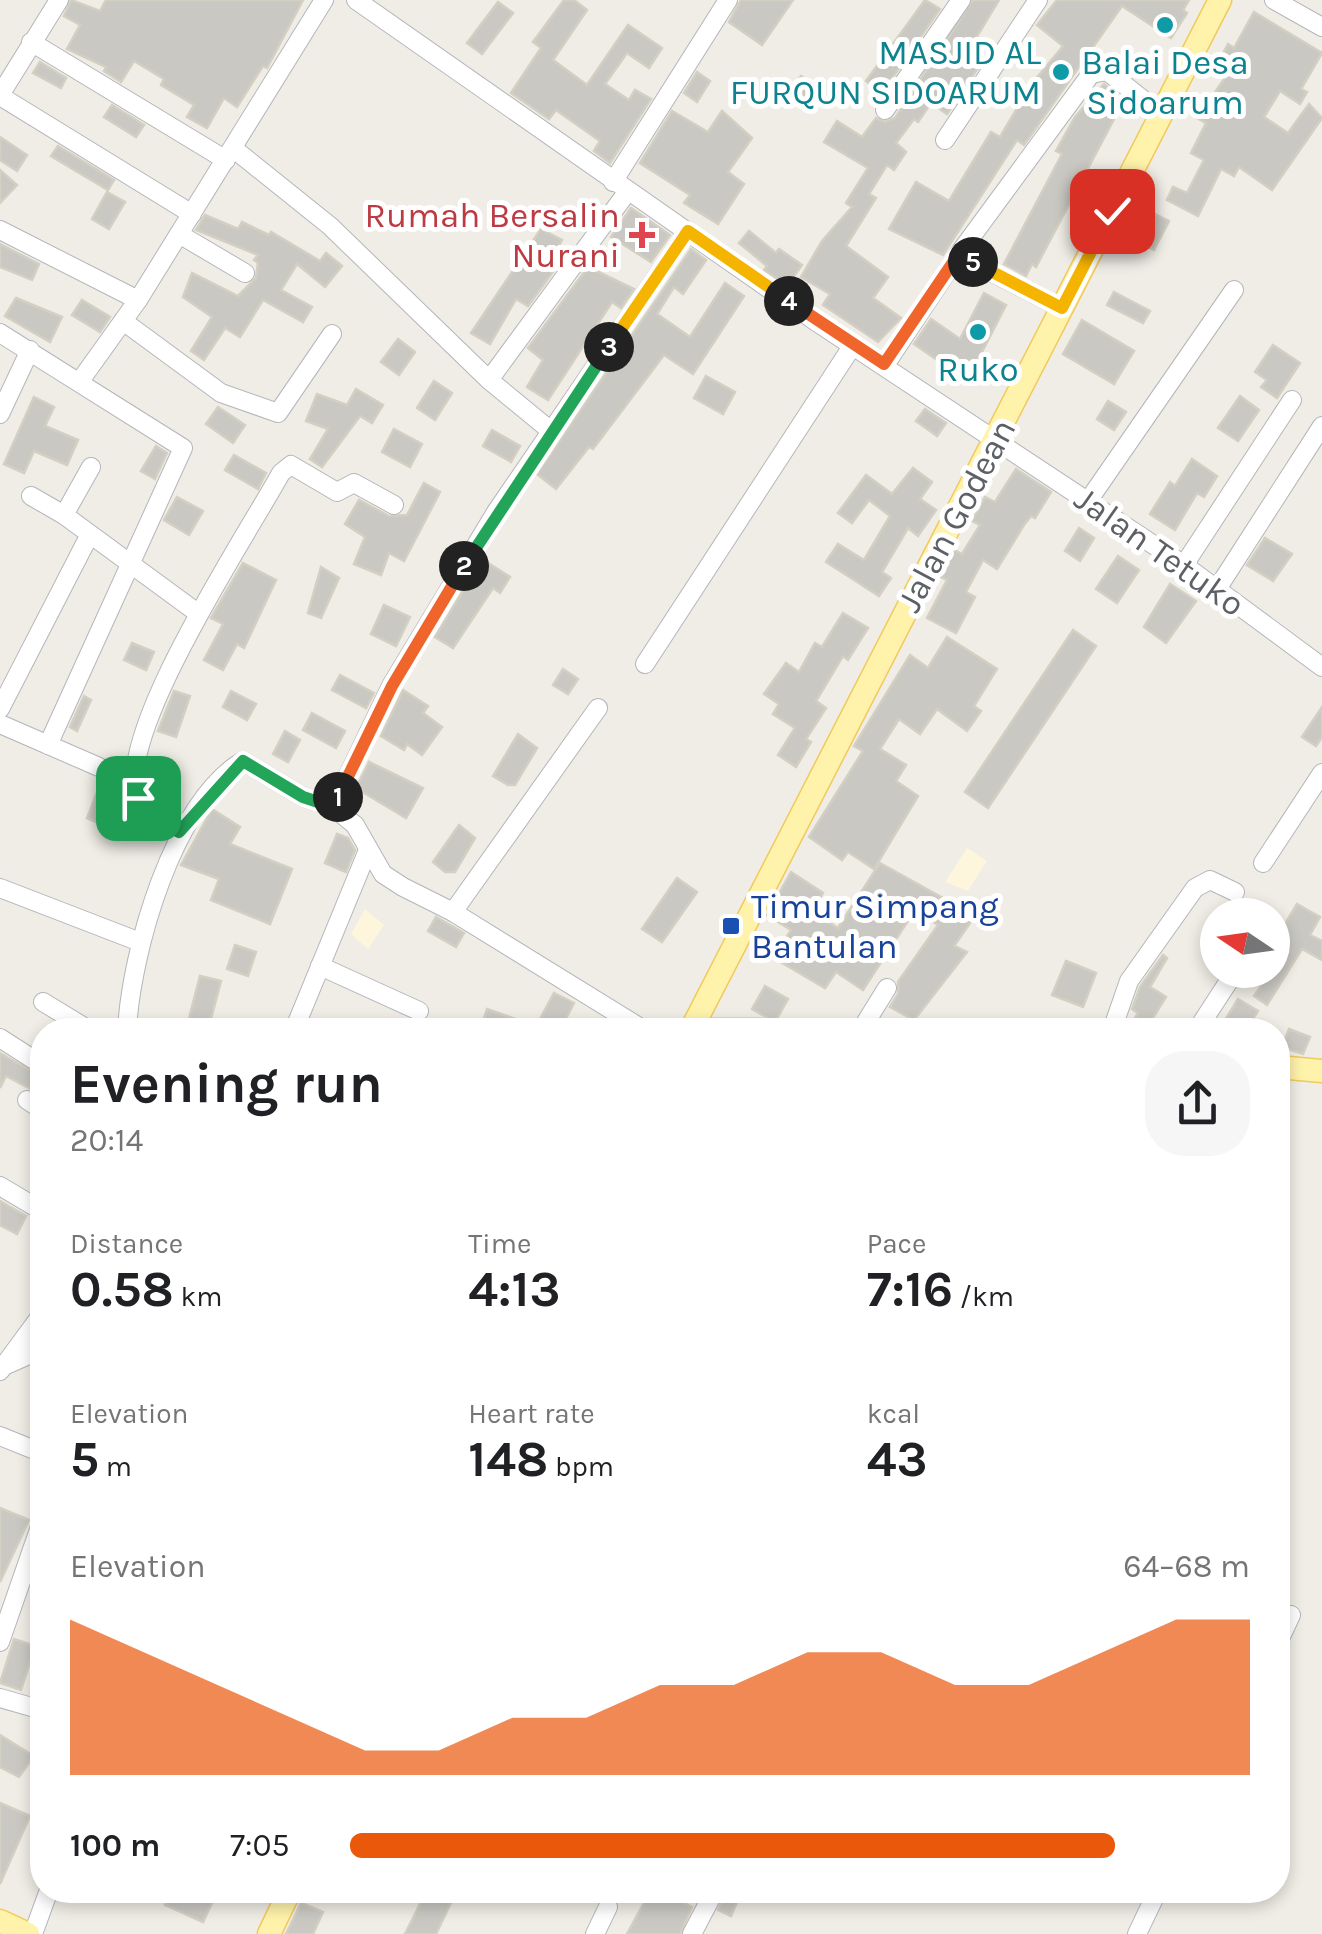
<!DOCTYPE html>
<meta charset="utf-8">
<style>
body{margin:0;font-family:Karla,sans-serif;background:#f6f6f6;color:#202124;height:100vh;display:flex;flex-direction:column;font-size:38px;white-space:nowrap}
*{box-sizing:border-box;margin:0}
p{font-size:32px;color:#757577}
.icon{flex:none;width:55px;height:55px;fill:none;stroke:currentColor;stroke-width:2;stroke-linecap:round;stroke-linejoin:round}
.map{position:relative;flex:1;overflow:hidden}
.side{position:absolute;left:30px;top:1018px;width:1260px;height:885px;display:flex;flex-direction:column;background:#fff;border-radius:40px;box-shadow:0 5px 15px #0003}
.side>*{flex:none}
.needle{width:65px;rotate:283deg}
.tools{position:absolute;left:1200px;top:898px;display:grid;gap:20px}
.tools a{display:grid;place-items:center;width:90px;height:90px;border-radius:50%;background:#fff;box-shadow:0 5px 15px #0003;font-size:50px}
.pin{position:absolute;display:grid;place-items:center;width:85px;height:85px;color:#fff;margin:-42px;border-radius:20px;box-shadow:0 5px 15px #0006}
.km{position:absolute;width:50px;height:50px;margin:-25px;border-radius:50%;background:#222;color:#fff;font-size:28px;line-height:50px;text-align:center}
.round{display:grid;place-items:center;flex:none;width:105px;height:105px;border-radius:40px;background:#f6f6f6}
.summary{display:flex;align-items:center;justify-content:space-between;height:170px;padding:0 40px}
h1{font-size:55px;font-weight:700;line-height:75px}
.metrics{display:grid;grid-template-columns:repeat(3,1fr);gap:15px;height:170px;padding:10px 40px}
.metrics div{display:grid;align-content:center}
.metrics b{font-size:50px;font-weight:700}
.metrics small{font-size:28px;font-weight:400}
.metrics p{font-size:28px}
.chart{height:280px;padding:20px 40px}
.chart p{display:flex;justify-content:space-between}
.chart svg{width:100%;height:180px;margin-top:10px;fill:#ea580c;opacity:.7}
ul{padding:0 40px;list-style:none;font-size:32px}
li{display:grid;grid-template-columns:160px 120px 1fr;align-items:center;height:75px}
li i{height:25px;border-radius:12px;background:#ea580c}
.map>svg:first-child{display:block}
.commercial{fill:#fef6dc}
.building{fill:#cac8c2;stroke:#d4cfc3;stroke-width:2.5}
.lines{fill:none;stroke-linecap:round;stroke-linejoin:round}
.minor-casing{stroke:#b3b6ba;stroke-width:20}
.major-casing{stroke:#f2c95b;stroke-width:25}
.minor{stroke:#fff;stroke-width:18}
.major{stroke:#fff2ab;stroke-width:22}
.split-1-casing{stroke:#fff;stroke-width:20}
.split-2-casing{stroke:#fff;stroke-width:20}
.split-3-casing{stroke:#fff;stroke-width:20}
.split-4-casing{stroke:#fff;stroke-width:20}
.split-5-casing{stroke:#fff;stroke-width:20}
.split-6-casing{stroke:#fff;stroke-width:20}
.split-1{stroke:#22a559;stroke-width:12}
.split-2{stroke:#f0652b;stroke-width:12}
.split-3{stroke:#22a559;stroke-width:12}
.split-4{stroke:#f5b400;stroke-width:12}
.split-5{stroke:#f0652b;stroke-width:12}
.split-6{stroke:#f5b400;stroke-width:12}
.culture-dot{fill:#0f9aa8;stroke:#fff;stroke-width:4}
.health-dot{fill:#e0444e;stroke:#fff;stroke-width:4}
.transit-dot{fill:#1a4fb4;stroke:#fff;stroke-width:4}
.labels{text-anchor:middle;stroke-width:10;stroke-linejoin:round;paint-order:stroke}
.culture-label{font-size:35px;fill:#0d838f;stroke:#fff}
.health-label{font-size:35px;fill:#be3a42;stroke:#fff;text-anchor:end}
.street-label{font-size:35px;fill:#5d6166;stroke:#fff}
.transit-label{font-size:35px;fill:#164399;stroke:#fff;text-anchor:start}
</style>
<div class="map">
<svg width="1322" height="1934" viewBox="0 0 1322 1934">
<rect width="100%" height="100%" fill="#efede5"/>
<g class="commercial">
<polygon points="967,848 987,861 968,891 945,882"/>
<polygon points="365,909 384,925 368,949 351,934"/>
</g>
<g class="building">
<polygon points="71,0 100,11 106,0 303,0 267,68 263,66 237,107 224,98 207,128 187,117 194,105 161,85 164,79 134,61 121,82 104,71 106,67 67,49 80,25 64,16"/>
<polygon points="564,0 574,0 587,10 553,60 587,85 628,25 662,48 649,68 627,53 605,84 629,100 635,90 651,99 610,163 594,151 600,141 556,110 549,119 511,93 541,48 533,42"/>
<polygon points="741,0 793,0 762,45 729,22"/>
<polygon points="925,0 940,9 882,93 866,81"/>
<polygon points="973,0 999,0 965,56 980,65 947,114 931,103 918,122 914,119 896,143 906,152 894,170 887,165 869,194 876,198 846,246 888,277 873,298 901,318 878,342 823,305 830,294 801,277 822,241 852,207 846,203 868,168 824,142 837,121 862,137 876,118 885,122 895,118"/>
<polygon points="1057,0 1189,0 1183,10 1187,13 1171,38 1122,6 1024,145 1017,140 943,255 889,229 916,182 949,201 991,132 1000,137 1031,85 1063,46 1037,25"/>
<polygon points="498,2 513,13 482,54 467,43"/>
<polygon points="1254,12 1322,53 1301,89 1307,92 1300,104 1280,91 1264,117 1288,133 1309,104 1322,118 1272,190 1239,167 1234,176 1221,169 1198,216 1167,200 1173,187 1187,193 1204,160 1191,153 1206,123 1197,118 1229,72 1217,65 1228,44 1234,48"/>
<polygon points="40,62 66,78 61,88 33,73"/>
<polygon points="697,72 710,81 697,102 684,93"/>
<polygon points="801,76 813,84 802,101 789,92"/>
<polygon points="1104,84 1124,100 1036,267 1032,264 1026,276 1004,264 1062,154 1056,151 1075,117"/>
<polygon points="112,105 144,125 136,137 104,117"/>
<polygon points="672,111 708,132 722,111 752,138 728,172 744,184 718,224 684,203 690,195 640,163"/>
<polygon points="0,137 27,155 17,171 0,160"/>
<polygon points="58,146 114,180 108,190 51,156"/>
<polygon points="0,170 17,185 0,203"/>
<polygon points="107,192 125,202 109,229 92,219"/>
<polygon points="631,208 670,235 651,262 611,237"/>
<polygon points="1155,214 1169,221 1154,250 1140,242"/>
<polygon points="205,215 238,229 242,222 269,235 271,232 320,261 326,253 342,266 325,287 297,264 281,290 312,307 303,322 263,300 240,337 225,328 204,360 191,351 212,317 183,297 192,273 238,296 256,278 258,263 254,260 258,255 196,230"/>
<polygon points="541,229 562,240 557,249 566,254 528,306 516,299 490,344 471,333"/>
<polygon points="749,231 776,253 779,249 802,265 787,286 764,270 767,266 739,243"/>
<polygon points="0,244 39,264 32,280 0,267"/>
<polygon points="691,249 706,260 683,294 674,287 657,314 690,337 725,283 744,296 693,374 664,355 593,449 589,447 556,489 537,474"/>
<polygon points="588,267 634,289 621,308 612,302 548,400 527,387 543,360 528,348"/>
<polygon points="1114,292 1150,311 1143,323 1107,305"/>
<polygon points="984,293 1006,305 966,383 937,368 940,362 914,344 931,319 960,339"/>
<polygon points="16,298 62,317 50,342 5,316"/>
<polygon points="82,300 110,317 100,332 72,315"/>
<polygon points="1082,320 1134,351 1114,384 1063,354"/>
<polygon points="398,339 415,352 399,375 381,362"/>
<polygon points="1273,345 1300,363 1277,398 1261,387 1267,380 1255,372"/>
<polygon points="706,376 735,392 723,414 694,398"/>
<polygon points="434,381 452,393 435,420 417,408"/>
<polygon points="356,389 383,405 372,423 360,416 322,467 310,459 328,429 306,421 317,394 347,405"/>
<polygon points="1240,396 1259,410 1238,441 1218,428"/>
<polygon points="34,397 54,407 45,426 78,440 67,465 34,451 24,473 4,464"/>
<polygon points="1108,401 1126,412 1114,430 1097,419"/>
<polygon points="218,407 245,425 233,443 206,424"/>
<polygon points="925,409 946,423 937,436 916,421"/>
<polygon points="394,429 422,444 410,467 382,452"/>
<polygon points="492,430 520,446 511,462 483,446"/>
<polygon points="156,446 167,453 155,479 141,471"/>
<polygon points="234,455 266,473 258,489 225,470"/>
<polygon points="1192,459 1217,476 1204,497 1197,493 1175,530 1150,514 1170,482 1175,486"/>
<polygon points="913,468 932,482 920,499 936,510 918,536 908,528 882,572 891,578 879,596 826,562 838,544 864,560 890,516 869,500 852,523 838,513 866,475 892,494"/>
<polygon points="1016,469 1051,492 1035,518 1031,516 1024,525 997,569 983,560 966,592 975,597 956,633 927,618 947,580 941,577 954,550 962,554 980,525 972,521 985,497 995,502"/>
<polygon points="424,483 440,492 404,561 389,553 381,575 354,564 365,537 345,524 359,500 389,516 407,515"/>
<polygon points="177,497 203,511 189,535 164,520"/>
<polygon points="1079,528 1094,538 1080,561 1065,551"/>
<polygon points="1265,538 1292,554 1273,581 1247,565"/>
<polygon points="1118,556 1139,570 1117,603 1096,589"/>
<polygon points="482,559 510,577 500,593 493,588 453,648 435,637"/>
<polygon points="243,563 276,580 244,648 237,644 223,670 204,660 223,624 211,618"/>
<polygon points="321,567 339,578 321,618 308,613"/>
<polygon points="1170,584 1196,601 1166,643 1144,627"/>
<polygon points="384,605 410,617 396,646 371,634"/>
<polygon points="843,613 868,628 848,660 843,656 816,701 826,708 806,739 811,742 796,767 778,755 795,728 773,714 779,704 764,694 786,663 799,672 815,643 822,647"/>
<polygon points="1073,630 1096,646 988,808 965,792"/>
<polygon points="947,637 997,669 974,706 981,711 967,731 937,709 920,734 899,719 880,749 906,765 896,781 918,796 874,869 848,852 842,860 809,837 863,751 854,746 910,655 928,668"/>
<polygon points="132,643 154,652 146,670 124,660"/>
<polygon points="563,669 578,679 568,694 553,685"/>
<polygon points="340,675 374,693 366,708 332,690"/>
<polygon points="403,690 428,706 423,713 442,727 422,755 407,744 404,750 381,736"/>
<polygon points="174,691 190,696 176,737 158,731"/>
<polygon points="231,691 256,704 247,720 223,707"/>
<polygon points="84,696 91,700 77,731 70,727"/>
<polygon points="1322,707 1322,737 1316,746 1302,737"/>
<polygon points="312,713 345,731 336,748 303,730"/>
<polygon points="285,731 300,740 288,762 273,754"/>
<polygon points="518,734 537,748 515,785 508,785 493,776"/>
<polygon points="369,762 423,788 406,818 356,788"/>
<polygon points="154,763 172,771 164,788 149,781"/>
<polygon points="100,785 121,794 107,827 87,818"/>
<polygon points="212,809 240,827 230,844 292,869 270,924 211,900 219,879 181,865"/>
<polygon points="459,825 475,838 455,872 445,872 433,862"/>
<polygon points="337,834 348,838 355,850 346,872 325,863"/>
<polygon points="880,863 975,916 954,946 967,952 914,1020 890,1007 898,994 898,982 938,925 915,910 863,990 836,972 825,988 774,958 791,930 767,915 791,872 823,893 812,912 838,928"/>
<polygon points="677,878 697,892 662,942 642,929"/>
<polygon points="1297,904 1320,917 1310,935 1322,941 1322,960 1302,949 1267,1005 1254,996 1279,960 1272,956 1272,946"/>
<polygon points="436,917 464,933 456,947 428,931"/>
<polygon points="235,945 256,952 248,976 227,969"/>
<polygon points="1163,955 1167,958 1150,987 1166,997 1148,1026 1135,1018 1138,1013 1132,1009 1140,987"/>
<polygon points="1066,961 1096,973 1083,1007 1052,995"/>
<polygon points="200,976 221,981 208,1030 186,1030"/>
<polygon points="765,986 788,999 775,1022 752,1009"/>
<polygon points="554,993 574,1003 560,1030 540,1019"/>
<polygon points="1238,999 1258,1011 1246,1030 1219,1030"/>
<polygon points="487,1009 541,1028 541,1030 499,1030 482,1024"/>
<polygon points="1289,1029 1310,1037 1303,1054 1282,1047"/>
<polygon points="0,1053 42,1077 42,1095 6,1076 0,1088"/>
<polygon points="0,1201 26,1216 17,1234 0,1225"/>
<polygon points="0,1508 29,1520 0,1582"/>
<polygon points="14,1639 35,1646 21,1690 0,1683"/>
<polygon points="0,1735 34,1756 19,1777 0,1767"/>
<polygon points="0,1803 30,1816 0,1884"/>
<polygon points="172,1890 216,1894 203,1922 165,1905"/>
<polygon points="427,1890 457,1890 436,1934 405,1934"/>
<polygon points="651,1890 691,1890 684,1903 692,1907 680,1934 627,1934"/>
<polygon points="727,1890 742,1890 731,1916 718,1910"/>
<polygon points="301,1903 323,1912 313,1934 286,1934"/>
</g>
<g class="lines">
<g class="minor-casing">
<g id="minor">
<polyline points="356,0 818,323 1184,565 1322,667"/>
<polyline points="1274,0 1322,27"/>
<polyline points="31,42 226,160"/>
<polyline points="0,95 59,0"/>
<polyline points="0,96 192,214"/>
<polyline points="885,110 961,0"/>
<polyline points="945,140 1038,0"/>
<polyline points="234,149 330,226 489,380 551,431"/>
<polyline points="613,182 728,0"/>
<polyline points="0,230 138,300"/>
<polyline points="179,234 245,273"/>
<polyline points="958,255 1062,308"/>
<polyline points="123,321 221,393 278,413 332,334"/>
<polyline points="0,333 183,448 48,745"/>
<polyline points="885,365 958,255 1091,74 1107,71 1161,114"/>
<polyline points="489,380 628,191"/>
<polyline points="80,381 138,300 324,0"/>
<polyline points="0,414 30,350"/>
<polyline points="31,496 64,515 199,614"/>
<polyline points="1088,501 1234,290"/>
<polyline points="64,515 91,467"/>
<polyline points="1184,565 1292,400"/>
<polyline points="1217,589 1322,426"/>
<polyline points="645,664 853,345"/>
<polyline points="0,709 89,536"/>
<polyline points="0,724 99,767"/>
<polyline points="333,807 391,686 496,512 688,231"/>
<path d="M179 832C163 823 146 816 138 799 111 739 249 532 281 473L291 465 337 492 354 483 394 505"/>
<polyline points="1263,863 1322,773"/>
<polyline points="0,888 140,942"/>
<polyline points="453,912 598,708"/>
<polyline points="320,966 419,1011"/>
<polyline points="43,1002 89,1030"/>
<path d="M127 1030C131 953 173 802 243 761L303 797 333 807 355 825 383 874 403 887 453 912 644 1030"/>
<polyline points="294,1030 368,850"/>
<polyline points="861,1030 887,988"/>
<polyline points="1112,1030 1129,981 1195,888 1210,880 1235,892"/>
<polyline points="1197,1030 1236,970"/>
<polyline points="0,1038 42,1065"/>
<polyline points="27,1100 42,1110"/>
<polyline points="0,1186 42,1211"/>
<polyline points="6,1365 42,1349"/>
<polyline points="0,1371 42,1314"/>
<polyline points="0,1436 42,1453"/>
<polyline points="0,1642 42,1521"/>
<polyline points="1278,1643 1291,1615"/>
<polyline points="0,1698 42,1710"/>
<polyline points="33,1934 49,1890"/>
<polyline points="595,1934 608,1907"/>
<polyline points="692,1934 715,1890"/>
<polyline points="1137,1934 1158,1890"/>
</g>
</g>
<g class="major-casing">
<g id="major">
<polyline points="691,1030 1220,0"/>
<polyline points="691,1030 761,1030"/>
<polyline points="1278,1067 1322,1071"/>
<polyline points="0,1921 28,1934"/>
<polyline points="269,1934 290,1890"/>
</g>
</g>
<use href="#minor" class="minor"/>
<use href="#major" class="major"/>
</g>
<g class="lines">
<g class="split-1-casing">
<polyline id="split-1" points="138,798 150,816 179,832 243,761 303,797 333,807 338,797"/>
</g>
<g class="split-2-casing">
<polyline id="split-2" points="338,797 392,686 464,566"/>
</g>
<g class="split-3-casing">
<polyline id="split-3" points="464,566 609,347"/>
</g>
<g class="split-4-casing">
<polyline id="split-4" points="609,347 688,231 789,301"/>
</g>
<g class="split-5-casing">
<polyline id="split-5" points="789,301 884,364 958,255 973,262"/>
</g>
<g class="split-6-casing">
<polyline id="split-6" points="973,262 1062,308 1112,211"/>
</g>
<use href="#split-1" class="split-1"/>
<use href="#split-2" class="split-2"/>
<use href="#split-3" class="split-3"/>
<use href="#split-4" class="split-4"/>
<use href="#split-5" class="split-5"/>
<use href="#split-6" class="split-6"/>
</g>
<g class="culture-dot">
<circle cx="1165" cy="25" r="10"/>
<circle cx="1061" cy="72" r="10"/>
<circle cx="978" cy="332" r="10"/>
</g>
<path class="health-dot" d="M637 220h10v10h10v10h-10v10h-10v-10h-10v-10h10z"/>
<rect class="transit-dot" x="721" y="916" width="20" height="20" rx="5"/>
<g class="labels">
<g class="culture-label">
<text x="1041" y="64" text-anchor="end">MASJID AL<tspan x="1041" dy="40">FURQUN SIDOARUM</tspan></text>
<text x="1165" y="74">Balai Desa<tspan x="1165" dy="40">Sidoarum</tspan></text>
<text x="978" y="381">Ruko</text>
</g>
<g class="health-label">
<text x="620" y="227">Rumah Bersalin<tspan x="620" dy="40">Nurani</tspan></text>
</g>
<g class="street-label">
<text transform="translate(956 515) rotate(-62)" y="12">Jalan Godean</text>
<text transform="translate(1160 551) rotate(35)" y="12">Jalan Tetuko</text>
</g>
<g class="transit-label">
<text x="751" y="918">Timur Simpang<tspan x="751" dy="40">Bantulan</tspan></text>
</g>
</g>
</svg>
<div class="tools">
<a><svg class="needle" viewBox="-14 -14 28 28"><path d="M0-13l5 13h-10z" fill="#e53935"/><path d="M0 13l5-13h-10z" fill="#757577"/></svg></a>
</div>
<div class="pin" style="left:138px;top:798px;background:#1e9e55"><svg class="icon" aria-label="arrive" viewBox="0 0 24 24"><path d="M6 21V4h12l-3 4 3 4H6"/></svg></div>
<div class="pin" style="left:1112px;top:211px;background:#d93025"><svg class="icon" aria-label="check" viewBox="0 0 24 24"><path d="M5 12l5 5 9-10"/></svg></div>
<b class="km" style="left:338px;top:797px">1</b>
<b class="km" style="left:464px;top:566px">2</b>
<b class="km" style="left:609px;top:347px">3</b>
<b class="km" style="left:789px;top:301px">4</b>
<b class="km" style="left:973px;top:262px">5</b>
<section class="side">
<div class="summary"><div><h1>Evening run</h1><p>20:14</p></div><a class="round"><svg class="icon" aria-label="share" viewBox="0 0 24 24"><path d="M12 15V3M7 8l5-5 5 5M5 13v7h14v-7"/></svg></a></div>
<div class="metrics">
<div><p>Distance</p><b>0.58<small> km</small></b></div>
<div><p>Time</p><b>4:13</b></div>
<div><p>Pace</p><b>7:16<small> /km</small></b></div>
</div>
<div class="metrics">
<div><p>Elevation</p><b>5<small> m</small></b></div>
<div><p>Heart rate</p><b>148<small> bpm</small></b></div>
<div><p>kcal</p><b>43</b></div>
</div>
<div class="chart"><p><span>Elevation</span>64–68 m</p>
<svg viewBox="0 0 160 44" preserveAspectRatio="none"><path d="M0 44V6L10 14L20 22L30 30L40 38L50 38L60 30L70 30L80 22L90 22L100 14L110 14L120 22L130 22L140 14L150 6L160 6V44z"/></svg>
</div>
<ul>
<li><b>100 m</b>7:05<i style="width:85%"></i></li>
</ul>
</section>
</div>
